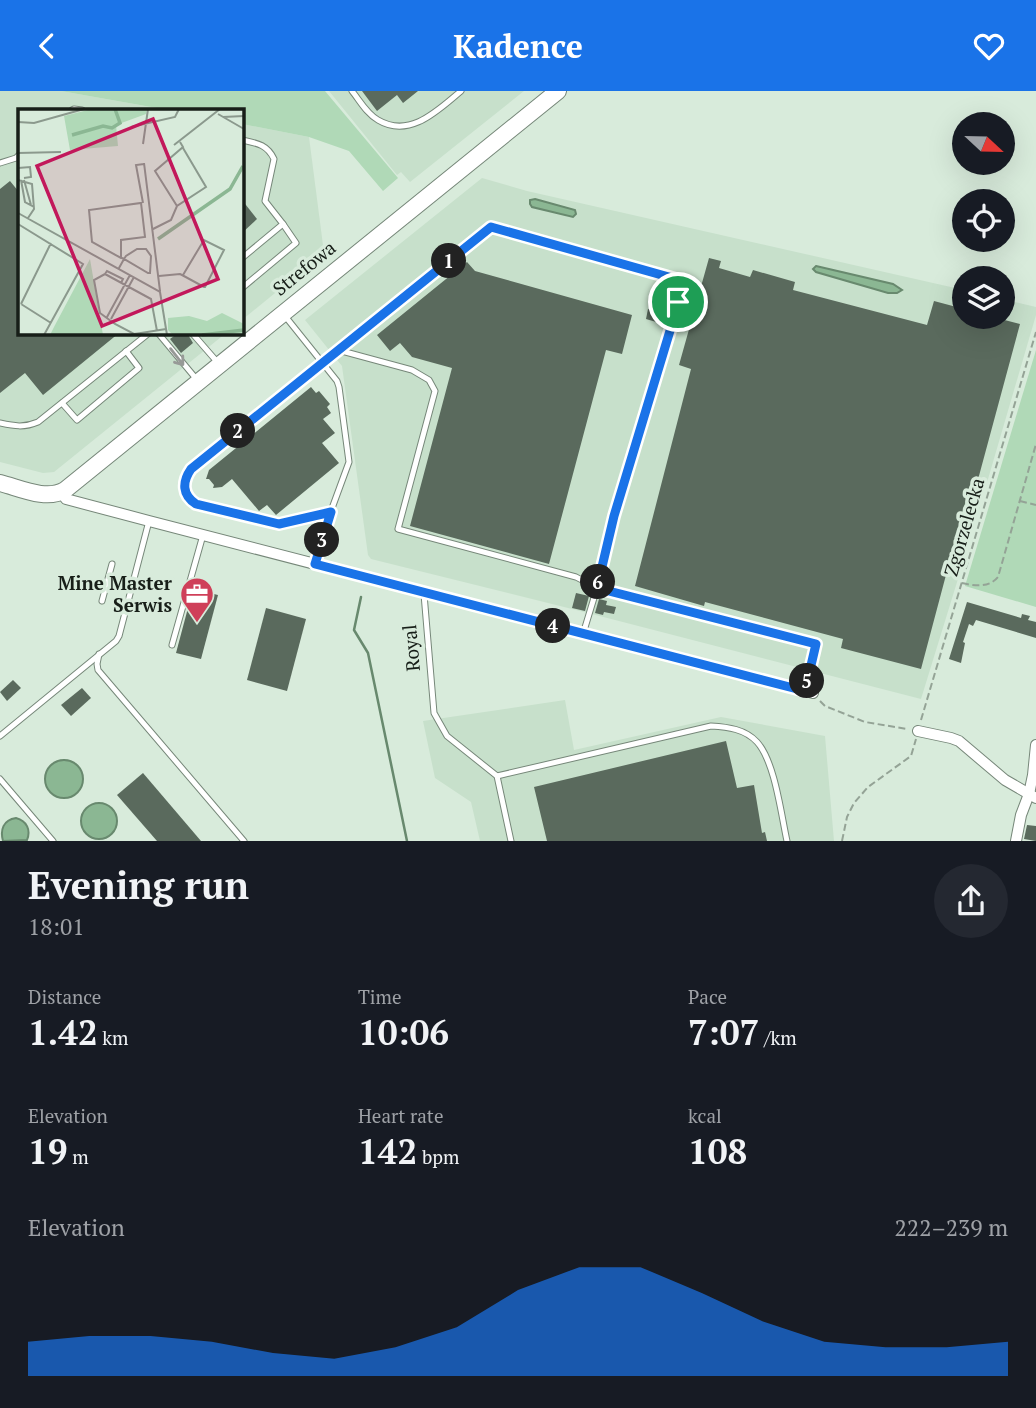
<!DOCTYPE html>
<meta charset="utf-8">
<style>
body{margin:0;font-family:"PT Serif",serif;background:#242831;color:#f1f3f6;height:100vh;display:flex;flex-direction:column;font-size:26px;white-space:nowrap}
*{box-sizing:border-box;margin:0}
p{font-size:23px;color:#9ea1a6}
.icon{flex:none;width:38px;height:38px;fill:none;stroke:currentColor;stroke-width:2;stroke-linecap:round;stroke-linejoin:round}
.map{position:relative;height:750px;overflow:hidden}
.panel{display:flex;flex-direction:column;background:#171b24;flex:1}
.panel>*{flex:none}
.needle{width:46px;rotate:112deg}
.controls{position:absolute;left:952px;top:21px;display:grid;gap:14px}
.controls a{display:grid;place-items:center;width:63px;height:63px;border-radius:50%;background:#171b24;box-shadow:0 7px 28px #0002;font-size:35px}
.pin{position:absolute;display:grid;place-items:center;width:60px;height:60px;color:#fff;margin:-30px;border:4px solid #fff;border-radius:50%;box-shadow:0 2px 7px #0007}
.km{position:absolute;width:35px;height:35px;margin:-18px;border-radius:50%;background:#222;color:#fff;font-size:19px;line-height:35px;text-align:center}
.round{display:grid;place-items:center;flex:none;width:74px;height:74px;border-radius:37px;background:#242831}
.overview{display:flex;align-items:center;justify-content:space-between;height:119px;padding:0 28px}
h1{font-size:38px;font-weight:700;line-height:52px}
.metrics{display:grid;grid-template-columns:repeat(3,1fr);gap:10px;height:119px;padding:7px 28px}
.metrics div{display:grid;align-content:center}
.metrics b{font-size:35px;font-weight:700}
.metrics small{font-size:19px;font-weight:400}
.metrics p{font-size:19px}
.chart{height:196px;padding:14px 28px}
.chart p{display:flex;justify-content:space-between}
.chart svg{width:100%;height:126px;margin-top:7px;fill:#1a73e8;opacity:.7}
header{display:flex;justify-content:space-between;align-items:center;height:91px;padding:0 28px;background:#1a73e8;color:#fff;font-size:32px;font-weight:700}
.map>svg:first-child{display:block}
.built{fill:#c7e0cb}
.green{fill:#b0d9b7}
.water{fill:#8bb793;stroke:#68896e;stroke-width:2}
.lines{fill:none;stroke-linecap:round;stroke-linejoin:round}
.stream{stroke:#68896e;stroke-width:2.5}
.building{fill:#5a6a5d}
.lane-casing{stroke:#768779;stroke-width:7}
.street-casing{stroke:#768779;stroke-width:12}
.secondary-casing{stroke:#768779;stroke-width:18}
.path{stroke:#94a396;stroke-width:2;stroke-dasharray:7 3.5;stroke-linecap:butt}
.lane{stroke:#fff;stroke-width:5}
.street{stroke:#fff;stroke-width:10}
.secondary{stroke:#fff;stroke-width:16}
.oneway{stroke:#979a97}
.route-casing{stroke:#fff;stroke-width:14}
.route{stroke:#1a73e8;stroke-width:9}
.labels{text-anchor:middle;stroke-width:7;stroke-linejoin:round;paint-order:stroke}
.street-label{font-size:19px;fill:#171e18;stroke:#d8ebdb}
.poi-label{font-size:19px;font-weight:bold;fill:#171e18;stroke:#d8ebdb;text-anchor:end}
.inset-river{fill:none;stroke:#8bb793;stroke-width:3.5}
.inset-road{fill:none;stroke:#8b998d;stroke-width:2}
.view{fill:#c2185b;fill-opacity:0.15;stroke:#c2185b;stroke-width:3.5}
.inset-edge{fill:none;stroke:#171e18;stroke-width:3.5}
</style>
<header><svg class="icon" aria-label="back" viewBox="0 0 24 24"><path d="M15 5l-7 7 7 7"/></svg>Kadence<svg class="icon" aria-label="heart" viewBox="0 0 24 24"><path d="M12 20l-8-8c-3-5 5-10 8-4 3-6 11-1 8 4z"/></svg></header>
<div class="map">
<svg width="1036" height="750" viewBox="0 0 1036 750">
<rect width="100%" height="100%" fill="#d8ebdb"/>
<g class="built">
<polygon points="0,0 61,0 168,19 19,19 19,242 226,242 54,381 43,382 0,371"/>
<polygon points="329,0 524,0 410,91 401,81 397,84"/>
<polygon points="242,33 309,46 324,162 242,229"/>
<polygon points="482,87 527,100 964,199 964,226 1003,226 1003,208 1036,216 1036,224 974,436 921,608 588,522 371,468 368,464 342,275 305,229"/>
<polygon points="565,609 574,659 721,626 825,645 834,750 480,750 471,711 435,687 423,630"/>
</g>
<g class="green">
<polygon points="61,0 325,0 398,87 383,100 349,60 309,46 242,33 242,19 168,19"/>
<polygon points="1036,259 1036,516 965,495"/>
</g>
<g class="water">
<polygon points="535,108 575,119 576,123 573,126 532,116 530,113 530,109"/>
<polygon points="816,175 893,193 902,199 897,202 888,202 816,181 813,178"/>
<circle cx="64" cy="688" r="19"/>
<circle cx="99" cy="730" r="18"/>
<path d="M16 727C27 730 31 739 27 749L3 750C0 739 3 729 16 727Z"/>
</g>
<g class="lines">
<polyline class="stream" points="361,506 354,539 368,562 407,750"/>
</g>
<g class="building">
<polygon points="362,0 418,0 403,12 397,4 377,20"/>
<polygon points="10,90 19,101 19,242 119,242 43,304 25,282 0,302 0,98"/>
<polygon points="242,109 257,128 242,142"/>
<polygon points="709,167 721,170 719,177 750,186 753,179 795,191 793,199 927,234 934,210 964,218 964,226 993,226 1020,233 973,407 967,405 921,578 841,557 843,548 705,511 704,515 635,495 691,278 679,274"/>
<polygon points="467,171 475,180 632,224 622,263 606,259 549,473 410,435 452,277 412,266 400,252 390,260 377,244"/>
<polygon points="648,218 665,223 663,233 646,228"/>
<polygon points="178,242 187,242 193,252 181,262 170,248"/>
<polygon points="311,296 316,302 319,300 330,313 327,316 331,322 323,328 335,342 322,352 339,372 276,424 267,414 259,420 232,388 222,396 213,397 214,394 209,388 206,388 209,379"/>
<polygon points="193,498 218,504 201,568 176,562"/>
<polygon points="576,502 589,505 585,520 572,517"/>
<polygon points="599,508 607,510 606,514 616,516 614,523 604,521 603,524 595,522"/>
<polygon points="967,511 1021,527 1022,523 1030,525 1028,529 1036,531 1036,547 976,529 973,535 969,533 963,551 965,552 961,572 949,568"/>
<polygon points="266,517 306,528 287,600 247,589"/>
<polygon points="13,589 21,597 7,610 0,601"/>
<polygon points="82,597 91,607 71,625 61,614"/>
<polygon points="726,650 737,697 754,694 762,742 765,741 767,750 547,750 534,696"/>
<polygon points="143,682 201,750 157,750 117,704"/>
<polygon points="1027,734 1036,735 1036,750 1024,748"/>
</g>
<g class="lines">
<g class="lane-casing">
<g id="lane">
<path d="M352 0C360 10 367 23 378 29 410 48 438 19 461 0"/>
<polyline points="72,19 74,18 82,19"/>
<path d="M242 49C256 52 267 53 274 68L265 110 283 133 242 167"/>
<polyline points="0,72 16,67 19,64"/>
<polyline points="242,197 296,152 283,133"/>
<path d="M285 225 337 290 339 296 349 371 331 420 279 433 196 413C182 404 182 391 191 378L322 272 338 259 491 136 676 188 682 200 614 425 597 497 576 486 398 438 435 300 429 289 412 279 338 259"/>
<polyline points="158,242 198,290"/>
<polyline points="192,242 219,273"/>
<polyline points="62,312 77,329 139,277 126,260"/>
<path d="M0 332C14 335 24 337 38 331L149 242"/>
<polyline points="315,473 331,420"/>
<polyline points="106,493 131,499"/>
<polyline points="424,503 434,622 447,645 497,685 511,750"/>
<polyline points="102,510 112,473"/>
<polyline points="583,543 597,497 816,553 805,599"/>
<polyline points="172,554 203,444"/>
<polyline points="99,563 97,573 98,579 244,750"/>
<polyline points="0,645 116,550 119,545 149,430"/>
<path d="M497 685 711 635C728 636 745 638 757 651 775 671 781 723 787 750"/>
<polyline points="0,688 53,750"/>
</g>
</g>
<g class="street-casing">
<g id="street">
<polyline points="61,401 66,408 149,430 813,602"/>
<polyline points="918,640 951,647 959,650 1005,689 1036,707"/>
<polyline points="1016,750 1021,724 1029,703 1033,684 1036,654"/>
</g>
</g>
<g class="secondary-casing">
<path id="secondary" d="M0 392C20 397 46 410 65 399L558 0"/>
</g>
<g class="path">
<polyline points="1020,410 1036,414"/>
<path d="M962 492C975 495 989 497 998 486L1036 353"/>
<polyline points="820,610 825,615 865,631 907,638"/>
<polyline points="921,629 1036,241"/>
<polyline points="842,750 847,726 854,712 868,696 911,665 916,648"/>
</g>
<use href="#lane" class="lane"/>
<use href="#street" class="street"/>
<use href="#secondary" class="secondary"/>
</g>
<defs><path id="oneway-shaft" d="M-6 0H5M1.5-3L5.5 0L1.5 3" fill="none" stroke-width="1.6" stroke-linecap="round" stroke-linejoin="round" transform="scale(1.75)"/></defs>
<use class="oneway" href="#oneway-shaft" transform="translate(177 266) rotate(52)"/>
<g class="lines">
<g class="route-casing">
<path id="route" d="M491 136 676 188 682 200 614 425 597 497 816 553 805 600 315 473 331 421 279 433 196 413C182 404 182 391 191 378Z"/>
</g>
<use href="#route" class="route"/>
</g>
<defs>
<g id="office-pin" transform="scale(1.75)"><path d="M0 17L-7.5 6A9.5 9.5 0 1 1 7.5 6Z" fill="#cf3f59" stroke="#d8ebdb"/><path d="M-6-3h4V-5.5h4V-3h4V5H-6ZM-1-4.5V-3h2v-1.5ZM-6 0V1H6V0Z" fill="#fff"/></g>
</defs>
<g fill-rule="evenodd">
<use href="#office-pin" x="197" y="503"/>
</g>
<g class="labels">
<g class="street-label">
<text transform="translate(304 177) rotate(-39)" y="7">Strefowa</text>
<text transform="translate(964 436) rotate(-74)" y="7">Zgorzelecka</text>
<text transform="translate(411 557) rotate(-95)" y="7">Royal</text>
</g>
<g class="poi-label">
<text x="172" y="499">Mine Master<tspan x="172" dy="22">Serwis</tspan></text>
</g>
</g>
<g transform="translate(18 18)">
<rect width="226" height="226" fill="#d8ebdb"/>
<path d="M74 0H129L128 5 98 16 100 37 52 41 46 7ZM72 150 85 226H32L36 218ZM204 204 226 215V226H155L150 221V209L171 207 189 212Z" fill="#b0d9b7"/>
<path class="inset-river" d="M54 26 85 17 94 19 102 14 97 0M140 130 212 80 225 57M184 226 226 221"/>
<path class="inset-road" d="M200 5 226 20M205 8 226 7M0 13 16 14 66 0M113 18 157 8 161 0M125 35 130 0M156 36 202 0M0 44 43 43M126 54 142 182M0 59 12 58 13 68 6 69M0 71 14 75 16 100 10 109M3 71 7 93 16 98M6 71 13 96M125 94 118 56 126 55M159 97 137 62 165 38 162 33M0 104 142 183 149 226M0 115 65 155 26 226M135 120 153 111 159 97 188 78 165 39M101 159 106 150 108 147 119 140H128L133 147 132 164H130L106 150 104 149H103L74 133 71 101 123 94 127 128 103 131V149M87 165 89 162 105 170 103 174M141 167 162 165 164 166 186 178H187L206 141 186 131 165 166M3 195 33 134M3 195 33 214M89 208 112 166M93 210 116 168M139 222 133 190 87 165 76 171 82 204 97 215 116 225 123 224 148 220"/>
<path class="view" d="M135 10 200 170 84 217 19 57Z"/>
<rect width="226" height="226" class="inset-edge"/>
</g>
</svg>
<div class="controls">
<a><svg class="needle" viewBox="-14 -14 28 28"><path d="M0-13l5 13h-10z" fill="#e53935"/><path d="M0 13l5-13h-10z" fill="#9ea1a6"/></svg></a>
<a><svg class="icon" aria-label="locate" viewBox="0 0 24 24"><circle cx="12" cy="12" r="6"/><path d="M12 2v4M12 18v4M2 12h4M18 12h4"/></svg></a>
<a><svg class="icon" aria-label="layers" viewBox="0 0 24 24"><path d="M12 4l9 5-9 5-9-5zM3 14l9 5 9-5"/></svg></a>
</div>
<div class="pin" style="left:678px;top:211px;background:#1e9e55"><svg class="icon" aria-label="arrive" viewBox="0 0 24 24"><path d="M6 21V4h12l-3 4 3 4H6"/></svg></div>
<b class="km" style="left:449px;top:170px">1</b>
<b class="km" style="left:238px;top:340px">2</b>
<b class="km" style="left:322px;top:449px">3</b>
<b class="km" style="left:553px;top:535px">4</b>
<b class="km" style="left:807px;top:590px">5</b>
<b class="km" style="left:598px;top:491px">6</b>
</div>
<section class="panel">
<div class="overview"><div><h1>Evening run</h1><p>18:01</p></div><a class="round"><svg class="icon" aria-label="share" viewBox="0 0 24 24"><path d="M12 15V3M7 8l5-5 5 5M5 13v7h14v-7"/></svg></a></div>
<div class="metrics">
<div><p>Distance</p><b>1.42<small> km</small></b></div>
<div><p>Time</p><b>10:06</b></div>
<div><p>Pace</p><b>7:07<small> /km</small></b></div>
</div>
<div class="metrics">
<div><p>Elevation</p><b>19<small> m</small></b></div>
<div><p>Heart rate</p><b>142<small> bpm</small></b></div>
<div><p>kcal</p><b>108</b></div>
</div>
<div class="chart"><p><span>Elevation</span>222–239 m</p>
<svg viewBox="0 0 160 44" preserveAspectRatio="none"><path d="M0 44V32L10 30L20 30L30 32L40 36L50 38L60 34L70 27L80 14L90 6L100 6L110 15L120 25L130 32L140 34L150 34L160 32V44z"/></svg>
</div>
</section>
